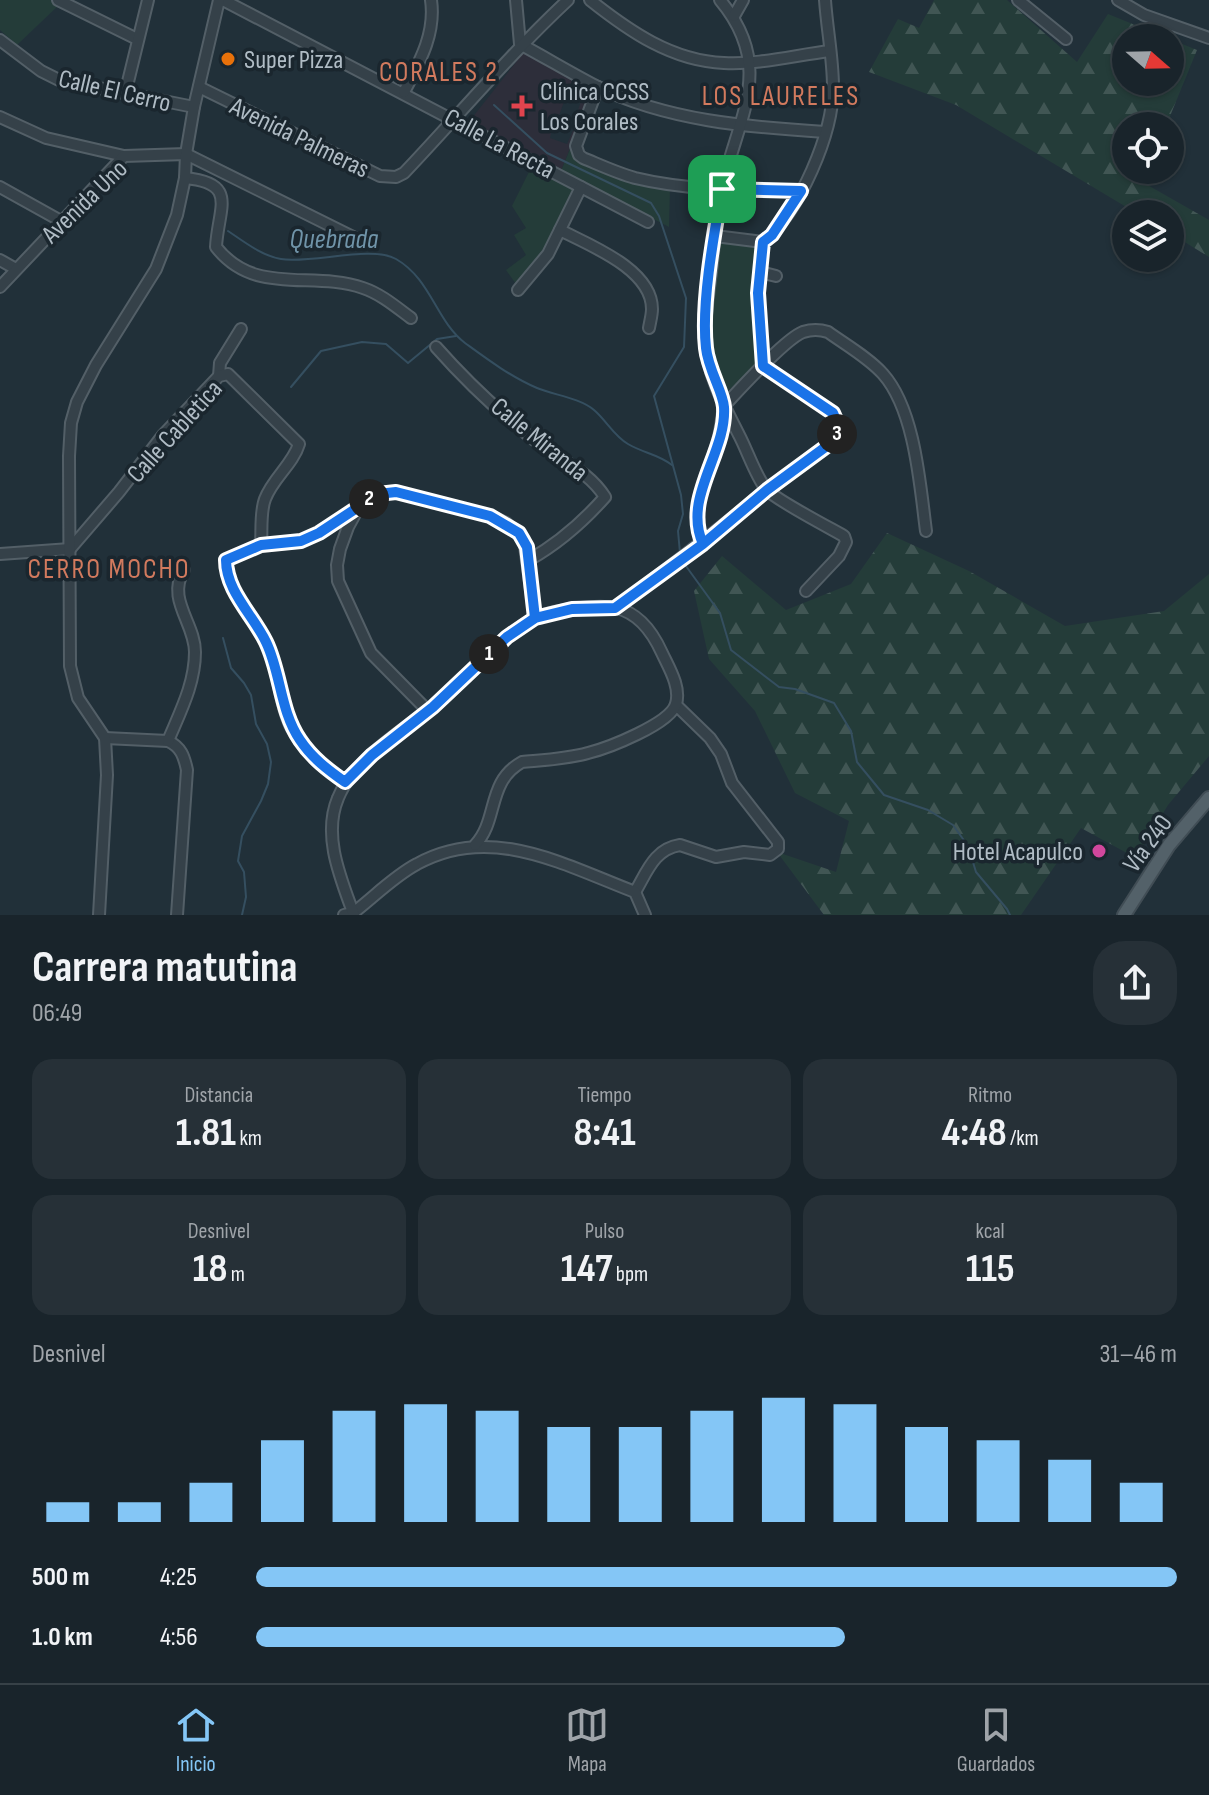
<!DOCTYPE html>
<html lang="es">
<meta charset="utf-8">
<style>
body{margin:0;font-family:"Sofia Sans Condensed",sans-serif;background:#263037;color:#f1f3f6;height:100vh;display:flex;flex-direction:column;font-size:30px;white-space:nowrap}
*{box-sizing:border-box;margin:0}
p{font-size:26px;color:#9fa4a9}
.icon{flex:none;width:44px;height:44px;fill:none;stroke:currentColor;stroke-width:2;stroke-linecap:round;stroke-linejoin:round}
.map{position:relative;height:915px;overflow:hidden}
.drawer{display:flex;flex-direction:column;background:#19242b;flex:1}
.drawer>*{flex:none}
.needle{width:52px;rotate:110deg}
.controls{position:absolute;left:1112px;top:24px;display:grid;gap:16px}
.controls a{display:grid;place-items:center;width:72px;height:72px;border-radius:50%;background:#19242b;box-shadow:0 2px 6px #0004,0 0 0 2px #374147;font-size:40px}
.pin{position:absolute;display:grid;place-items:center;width:68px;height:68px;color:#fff;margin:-34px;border-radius:16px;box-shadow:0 4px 12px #0006}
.km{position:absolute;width:40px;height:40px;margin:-20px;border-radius:50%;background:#222;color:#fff;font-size:22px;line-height:40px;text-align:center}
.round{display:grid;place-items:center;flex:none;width:84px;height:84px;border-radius:32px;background:#263037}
.overview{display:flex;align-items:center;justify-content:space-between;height:136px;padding:0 32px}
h1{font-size:44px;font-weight:700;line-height:60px}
.figures{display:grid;grid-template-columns:repeat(3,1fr);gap:12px;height:136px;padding:8px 32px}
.figures div{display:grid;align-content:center;border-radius:20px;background:#263037;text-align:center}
.figures b{font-size:40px;font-weight:700}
.figures small{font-size:22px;font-weight:400}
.figures p{font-size:22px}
.chart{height:224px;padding:16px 32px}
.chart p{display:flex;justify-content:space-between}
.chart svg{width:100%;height:144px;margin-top:8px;stroke:#84c6f6;stroke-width:6}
ul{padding:0 32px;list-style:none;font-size:26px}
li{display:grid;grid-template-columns:128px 96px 1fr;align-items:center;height:60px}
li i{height:20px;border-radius:10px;background:#84c6f6}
.tab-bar{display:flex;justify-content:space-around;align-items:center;height:112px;border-top:2px solid #374147;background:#19242b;font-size:22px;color:#9fa4a9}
.tab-bar a{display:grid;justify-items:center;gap:4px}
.tab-bar .on{color:#84c6f6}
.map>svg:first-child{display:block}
.medical{fill:#2d2e3a;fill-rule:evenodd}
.forest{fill:url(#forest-firs)}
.park{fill:#243c39}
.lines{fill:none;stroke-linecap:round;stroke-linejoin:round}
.stream{stroke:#354f60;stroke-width:2}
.minor-casing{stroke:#535f67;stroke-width:14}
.major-casing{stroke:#414d55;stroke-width:16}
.minor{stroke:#354149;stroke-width:10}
.major{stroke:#536169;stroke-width:12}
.route-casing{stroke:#fff;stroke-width:16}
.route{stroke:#1a73e8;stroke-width:10}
.food-dot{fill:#e8710a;stroke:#1a262e;stroke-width:3}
.health-dot{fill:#e0444e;stroke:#1a262e;stroke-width:3}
.hotel-dot{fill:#d1479c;stroke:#1a262e;stroke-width:3}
.labels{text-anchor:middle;stroke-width:7;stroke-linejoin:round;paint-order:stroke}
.poi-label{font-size:26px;fill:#b0bcc5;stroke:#1a262e;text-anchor:start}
.street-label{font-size:26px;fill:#b0bcc5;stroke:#1a262e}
.neighbourhood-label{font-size:28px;letter-spacing:2px;fill:#d27a5e;stroke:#1a262e}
.water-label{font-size:28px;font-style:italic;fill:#7094a9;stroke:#1a262e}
</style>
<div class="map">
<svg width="1209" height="915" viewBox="0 0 1209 915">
<defs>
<pattern id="forest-firs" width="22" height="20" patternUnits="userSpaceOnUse" patternTransform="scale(2)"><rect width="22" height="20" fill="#243c39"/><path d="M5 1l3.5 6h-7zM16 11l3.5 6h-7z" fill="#415654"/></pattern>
</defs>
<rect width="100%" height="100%" fill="#213039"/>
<path class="medical" d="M524 52 594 88 561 171 468 123ZM571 83 582 87 581 91 584 92 573 125 575 126 567 144 550 138 554 121H557Z"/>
<g class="forest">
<polygon points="934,0 1007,0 1077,62 1108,14 1167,38 1126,38 1126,82 1170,82 1170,39 1197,50 1166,126 1126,126 1126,170 1148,170 1144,183 1209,220 1209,257 1170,233 1170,214 1138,214 956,105 869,72 898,19 919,28"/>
<polygon points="887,533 969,571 1065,626 1164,611 1209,574 1209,756 1168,805 1136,858 1081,828 1021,915 824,915 777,852 836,872 849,821 795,793 755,711 709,659 694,591 722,556 786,610 851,584"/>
</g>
<g class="park">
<polygon points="0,0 51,0 60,4 17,45 0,30"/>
<polygon points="570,149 574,155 670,188 669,227 561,171"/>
<polygon points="531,168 577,190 545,253 518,287 506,270 526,255 514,235 526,228 512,206"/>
<path d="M721 241 759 245C751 285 754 326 757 367L725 393 714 372 711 325Z"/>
</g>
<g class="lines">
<g class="stream">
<polyline points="494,105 547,153 651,203 659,216 686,298 684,347 654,396 681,495 683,514 678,531 680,553"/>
<path d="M228 231C243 241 262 256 281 259 311 264 372 245 396 259 431 279 436 321 465 343 487 359 511 377 537 388 554 395 580 398 594 410 606 420 614 436 628 444 643 453 658 454 672 465"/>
<polyline points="291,387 321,351 362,342 386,344 408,363 437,339 456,336"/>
<polyline points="683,562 720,613 731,650 779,687 795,689 834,703 851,731 857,762 884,795 928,810 953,825 968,846 976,872 1007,909 1010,915"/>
<polyline points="223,638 231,668 244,683 251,695 256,724 267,744 271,762 268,784 261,801 242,836 238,861 244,872 246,897 242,915"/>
</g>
<g class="minor-casing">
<g id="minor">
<polyline points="58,0 137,39"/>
<polyline points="223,0 648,222"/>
<path d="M516 0 520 44C546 58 571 73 596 86 668 121 747 127 825 132"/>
<path d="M590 0C629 31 672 61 724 63 758 65 796 55 830 51"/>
<path d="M720 0C776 67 738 117 722 188 716 216 714 244 711 272 708 296 704 321 706 345 708 377 725 407 739 435 747 450 756 477 766 489 776 500 828 527 844 536L846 542 839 556 806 591"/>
<polyline points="1018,0 1066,39"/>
<polyline points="1118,0 1144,15 1209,38"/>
<polyline points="734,16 743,0"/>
<polyline points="0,40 41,71 59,80 194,107"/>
<path d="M199 87 380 176 396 177 404 173C459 115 510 54 568 0"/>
<path d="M598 87 576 146 579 155 583 158C600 165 617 173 635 178 689 191 746 190 801 191"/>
<path d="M404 92C419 63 436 34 431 0"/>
<polyline points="125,94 148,0"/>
<polyline points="0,117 46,138 124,156"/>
<path d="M185 178C239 183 218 208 216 247 255 297 312 270 363 288 381 294 396 307 411 318"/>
<polyline points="0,187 61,221"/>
<path d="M560 230C589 245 652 269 652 309 652 315 650 322 649 328"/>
<path d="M715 236 763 242C800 211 833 134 833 87 833 58 827 29 825 0"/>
<polyline points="0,260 16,269"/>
<polyline points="760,272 776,276"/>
<polyline points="0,287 124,156 186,154 357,239"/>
<polyline points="518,290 548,254 581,187"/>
<path d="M436 347C466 381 501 414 537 442 560 461 588 470 605 497 582 523 559 543 529 560"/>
<polyline points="219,376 220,363 241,329"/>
<path d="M724 406C740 389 785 339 803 332 812 329 819 329 828 332 846 345 869 358 883 374 915 410 920 485 926 531"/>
<polyline points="360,505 348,527 340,549 337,565 338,581 371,653 427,710"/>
<path d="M703 544C688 510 708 477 717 444 721 432 722 418 724 406"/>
<polyline points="261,545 301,541 319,533 378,494 396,492 490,516 506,523 524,539 535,618"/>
<path d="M70 549 119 492 163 435 219 376 228 374 299 444C293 464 273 478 265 499 260 512 262 530 261 545L226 560C226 591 253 615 266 642 279 668 278 699 290 725 302 749 324 767 345 782"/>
<polyline points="0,554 70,549"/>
<path d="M615 608C690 553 760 494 835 440L840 429 833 413 763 366 758 293 763 242"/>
<path d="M105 738 168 741C181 747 184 756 187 770L177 915"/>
<path d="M168 741C180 712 195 684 195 652 195 623 166 599 184 570"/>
<path d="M635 892C647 872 654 849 680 845L716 857 744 852 770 855 778 849V842L732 783 721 754 710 738 676 705"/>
<polyline points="99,915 107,775 105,738 78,698 70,666 69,456 71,423 77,402 96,365 156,269 177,215 185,178 186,154 194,107 219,0"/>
<path d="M344 915 353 913C374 897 394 876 417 864 491 823 564 865 635 892L645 915"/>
<path d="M354 915C341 879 322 836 338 798 352 762 402 730 433 707 468 680 494 640 533 619 550 610 597 604 616 608 639 613 653 633 662 653 669 668 681 687 676 704 670 724 608 748 588 753 567 759 544 760 522 762 486 782 499 820 475 845"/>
</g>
</g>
<g class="major-casing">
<polyline id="major" points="1124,915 1169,845 1209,798"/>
</g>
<use href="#minor" class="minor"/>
<use href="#major" class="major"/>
</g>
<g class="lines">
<g class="route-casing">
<path id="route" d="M722 189C714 234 701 304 706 348 708 369 723 392 724 407 727 453 682 497 703 544L615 608 572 609 535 618 507 637 433 707 372 755 345 782C328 770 312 758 300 740 280 711 281 673 266 642 253 615 226 591 226 560L261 545 301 541 319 533 378 494 396 492 490 516 519 533 527 547 535 618 572 609 615 608 703 544 767 490 835 440 840 429 833 413 763 366 758 293 763 242 772 235 801 191 722 189"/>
</g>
<use href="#route" class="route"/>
</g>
<circle class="food-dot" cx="228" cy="59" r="8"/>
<path class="health-dot" d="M518 94h8v8h8v8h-8v8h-8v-8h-8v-8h8z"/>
<circle class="hotel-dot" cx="1099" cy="851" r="8"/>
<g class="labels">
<g class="poi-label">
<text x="244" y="68">Super Pizza</text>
<text x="540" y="100">Clínica CCSS<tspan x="540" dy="30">Los Corales</tspan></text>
<text x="1083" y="860" text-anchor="end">Hotel Acapulco</text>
</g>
<g class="street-label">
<text transform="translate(115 90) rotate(13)" y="9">Calle El Cerro</text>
<text transform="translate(300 137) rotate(26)" y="9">Avenida Palmeras</text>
<text transform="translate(500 143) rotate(28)" y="9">Calle La Recta</text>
<text transform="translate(84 201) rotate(-44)" y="9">Avenida Uno</text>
<text transform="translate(174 431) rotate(-48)" y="9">Calle Cabletica</text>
<text transform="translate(540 439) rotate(39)" y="9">Calle Miranda</text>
<text transform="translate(1147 843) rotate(-54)" y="9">Vía 240</text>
</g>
<g class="neighbourhood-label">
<text x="439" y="81">CORALES 2</text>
<text x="781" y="105">LOS LAURELES</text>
<text x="109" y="578">CERRO MOCHO</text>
</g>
<g class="water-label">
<text x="334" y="248">Quebrada</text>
</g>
</g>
</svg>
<div class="controls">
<a><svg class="needle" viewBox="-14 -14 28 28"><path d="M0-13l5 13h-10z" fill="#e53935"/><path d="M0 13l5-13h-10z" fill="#9fa4a9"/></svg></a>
<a><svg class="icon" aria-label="locate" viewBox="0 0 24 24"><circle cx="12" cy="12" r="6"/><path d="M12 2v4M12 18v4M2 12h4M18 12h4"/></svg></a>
<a><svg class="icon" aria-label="layers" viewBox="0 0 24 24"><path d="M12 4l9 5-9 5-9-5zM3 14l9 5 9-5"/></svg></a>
</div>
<div class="pin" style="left:722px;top:189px;background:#1e9e55"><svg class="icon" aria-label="arrive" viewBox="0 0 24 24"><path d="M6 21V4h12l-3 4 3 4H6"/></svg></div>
<b class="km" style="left:489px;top:654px">1</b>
<b class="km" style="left:369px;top:499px">2</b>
<b class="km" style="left:837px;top:434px">3</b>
</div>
<section class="drawer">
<div class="overview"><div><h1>Carrera matutina</h1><p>06:49</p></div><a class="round"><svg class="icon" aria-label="share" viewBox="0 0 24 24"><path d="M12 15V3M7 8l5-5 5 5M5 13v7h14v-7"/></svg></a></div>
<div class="figures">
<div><p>Distancia</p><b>1.81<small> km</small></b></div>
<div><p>Tiempo</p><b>8:41</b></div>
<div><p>Ritmo</p><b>4:48<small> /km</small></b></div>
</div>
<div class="figures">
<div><p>Desnivel</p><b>18<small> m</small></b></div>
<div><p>Pulso</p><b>147<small> bpm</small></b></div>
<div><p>kcal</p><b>115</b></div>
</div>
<div class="chart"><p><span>Desnivel</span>31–46 m</p>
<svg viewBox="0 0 160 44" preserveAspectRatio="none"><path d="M5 44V38M15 44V38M25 44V32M35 44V19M45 44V10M55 44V8M65 44V10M75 44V15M85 44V15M95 44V10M105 44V6M115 44V8M125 44V15M135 44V19M145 44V25M155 44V32"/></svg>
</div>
<ul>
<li><b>500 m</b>4:25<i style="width:100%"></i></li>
<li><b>1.0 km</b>4:56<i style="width:64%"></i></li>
</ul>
</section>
<nav class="tab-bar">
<a class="on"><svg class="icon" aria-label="home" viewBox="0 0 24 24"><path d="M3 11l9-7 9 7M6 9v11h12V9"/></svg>Inicio</a>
<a><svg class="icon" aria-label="map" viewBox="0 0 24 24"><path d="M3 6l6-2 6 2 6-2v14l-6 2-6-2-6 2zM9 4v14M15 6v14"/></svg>Mapa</a>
<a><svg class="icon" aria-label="saved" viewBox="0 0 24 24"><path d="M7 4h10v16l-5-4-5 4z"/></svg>Guardados</a>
</nav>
